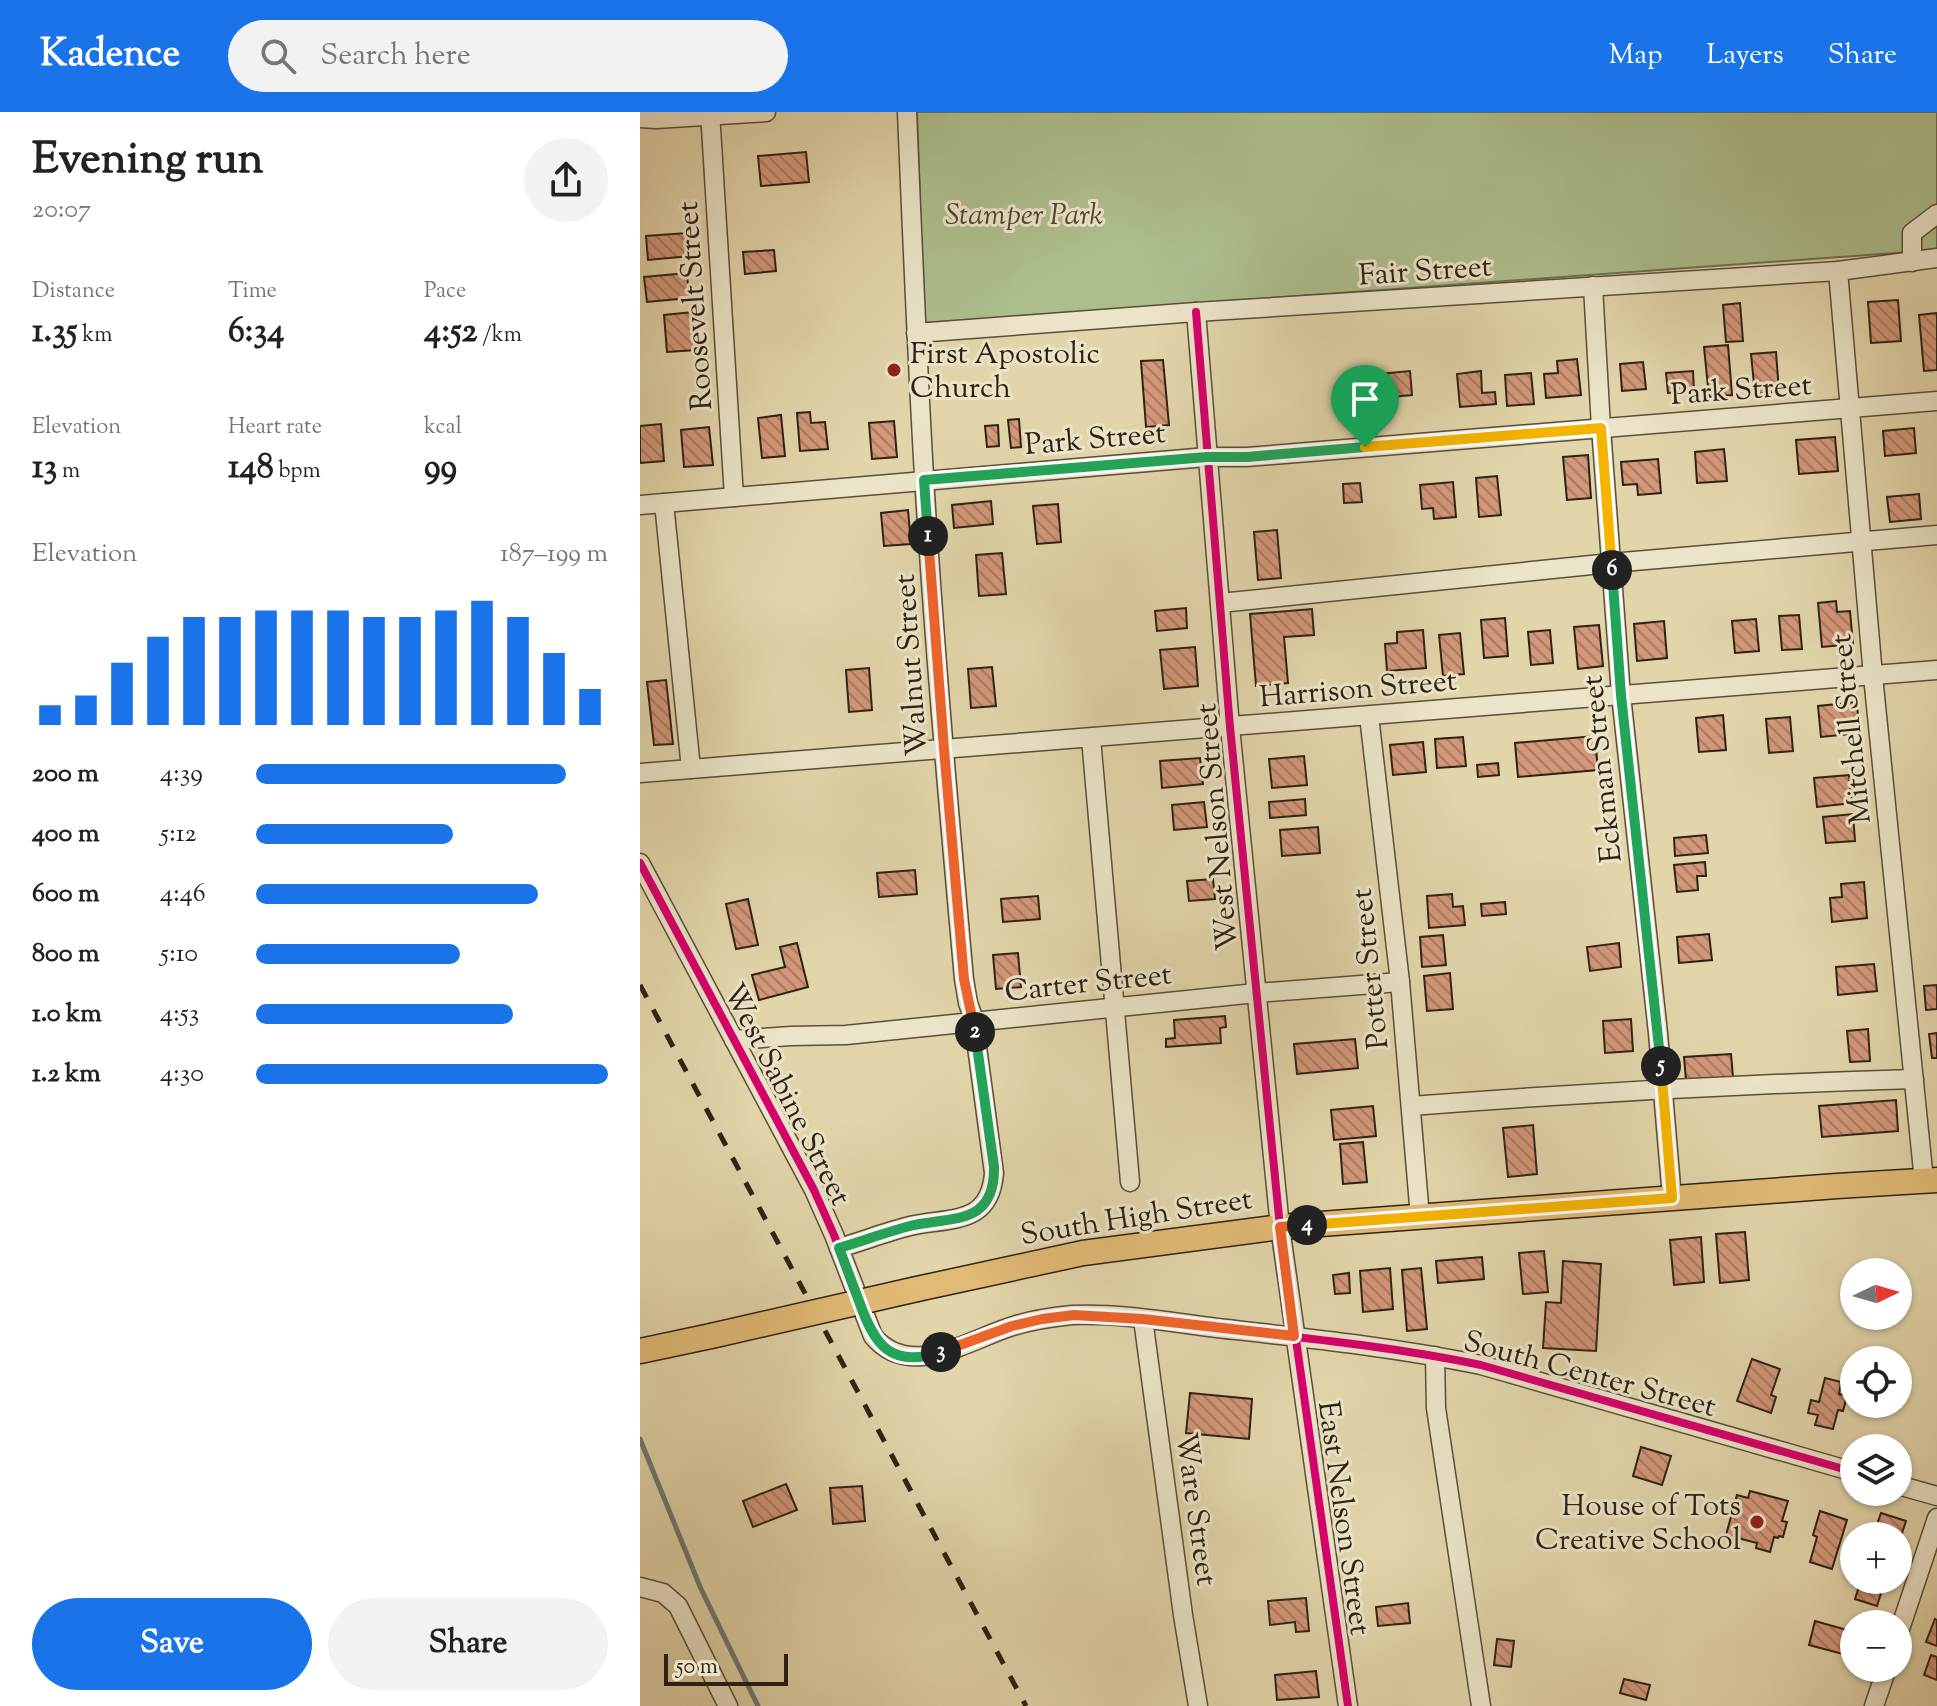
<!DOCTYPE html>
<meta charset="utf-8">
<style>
body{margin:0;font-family:"Sorts Mill Goudy",serif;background:#f2f2f2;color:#222;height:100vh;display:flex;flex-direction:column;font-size:30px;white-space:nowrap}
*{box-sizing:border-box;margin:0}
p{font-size:26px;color:#767676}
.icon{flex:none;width:44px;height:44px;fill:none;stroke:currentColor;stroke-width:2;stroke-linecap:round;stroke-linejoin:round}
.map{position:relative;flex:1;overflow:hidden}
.panel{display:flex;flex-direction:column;background:#fff;width:640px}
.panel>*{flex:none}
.needle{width:52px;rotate:85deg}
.buttons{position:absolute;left:1200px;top:1146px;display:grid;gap:16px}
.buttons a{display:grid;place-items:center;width:72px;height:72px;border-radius:50%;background:#fff;box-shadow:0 2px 6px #0004;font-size:40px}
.scale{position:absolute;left:24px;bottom:20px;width:124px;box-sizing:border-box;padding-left:8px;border:4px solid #2e2116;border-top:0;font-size:22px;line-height:28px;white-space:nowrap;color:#2e2116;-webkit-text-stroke:6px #ece4c8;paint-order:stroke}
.pin{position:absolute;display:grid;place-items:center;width:68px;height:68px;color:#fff;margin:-82px -34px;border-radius:50% 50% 50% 0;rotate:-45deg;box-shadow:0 0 8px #0007}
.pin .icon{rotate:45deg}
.km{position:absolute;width:40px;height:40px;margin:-20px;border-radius:50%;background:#222;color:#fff;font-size:22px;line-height:40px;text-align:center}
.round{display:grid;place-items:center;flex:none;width:84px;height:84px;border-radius:42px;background:#f2f2f2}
.summary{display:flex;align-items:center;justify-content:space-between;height:136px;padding:0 32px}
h1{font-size:44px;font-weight:700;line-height:60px}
.stats{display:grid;grid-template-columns:repeat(3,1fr);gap:12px;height:136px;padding:8px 32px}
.stats div{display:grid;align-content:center}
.stats b{font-size:34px;font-weight:700}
.stats small{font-size:22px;font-weight:400}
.stats p{font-size:22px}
.chart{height:224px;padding:16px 32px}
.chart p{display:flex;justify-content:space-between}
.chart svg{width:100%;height:144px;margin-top:8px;stroke:#1a73e8;stroke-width:6}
.action{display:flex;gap:16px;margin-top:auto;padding:16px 32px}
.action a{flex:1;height:92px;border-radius:48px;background:#1a73e8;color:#fff;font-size:32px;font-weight:700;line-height:92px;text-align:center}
.action a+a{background:#f2f2f2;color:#222}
ul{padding:0 32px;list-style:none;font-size:26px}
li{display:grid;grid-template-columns:128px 96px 1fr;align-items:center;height:60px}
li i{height:20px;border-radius:10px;background:#1a73e8}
header{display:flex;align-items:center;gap:48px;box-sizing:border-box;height:112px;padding:0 40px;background:#1a73e8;color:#fff}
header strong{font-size:38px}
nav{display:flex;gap:44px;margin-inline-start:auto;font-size:28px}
.search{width:560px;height:72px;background:#f2f2f2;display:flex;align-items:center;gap:20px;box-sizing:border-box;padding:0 28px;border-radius:44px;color:#767676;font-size:30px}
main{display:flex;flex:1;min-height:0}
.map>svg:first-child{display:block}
.park{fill:#adbe8d;stroke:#6e7052;stroke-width:2}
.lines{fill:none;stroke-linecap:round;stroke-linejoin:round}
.stream{stroke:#6e7a75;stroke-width:5}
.building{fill:url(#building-back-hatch);stroke:#2e2116;stroke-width:2}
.minor-casing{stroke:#5b4e3b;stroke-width:21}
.major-casing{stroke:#2e2116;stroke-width:27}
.minor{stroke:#ece4c8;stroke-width:18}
.major{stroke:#e1ba75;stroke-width:24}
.rail{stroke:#2e2116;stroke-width:5;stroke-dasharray:14 14;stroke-linecap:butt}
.major-bridge-casing{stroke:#2e2116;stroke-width:27;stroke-linecap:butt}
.major-bridge{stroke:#e1ba75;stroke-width:24}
.cycleway-casing{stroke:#ece4c8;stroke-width:13}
.cycleway{stroke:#d6006c;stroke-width:8}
.split-1-casing{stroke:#fff;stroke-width:16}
.split-2-casing{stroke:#fff;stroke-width:16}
.split-3-casing{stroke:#fff;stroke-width:16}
.split-4-casing{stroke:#fff;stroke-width:16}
.split-5-casing{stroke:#fff;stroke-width:16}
.split-6-casing{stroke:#fff;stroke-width:16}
.split-7-casing{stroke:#fff;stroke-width:16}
.split-1{stroke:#22a559;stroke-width:10}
.split-2{stroke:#f0652b;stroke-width:10}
.split-3{stroke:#22a559;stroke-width:10}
.split-4{stroke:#f0652b;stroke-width:10}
.split-5{stroke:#f5b400;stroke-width:10}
.split-6{stroke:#22a559;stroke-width:10}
.split-7{stroke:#f5b400;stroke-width:10}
.poi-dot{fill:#8f2418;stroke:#ece4c8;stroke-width:3}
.labels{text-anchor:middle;stroke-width:6;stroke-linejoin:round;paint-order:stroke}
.park-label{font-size:30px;font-style:italic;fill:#4e4834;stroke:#ece4c8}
.street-label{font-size:30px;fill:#2e2116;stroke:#ece4c8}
.poi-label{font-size:30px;fill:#2e2116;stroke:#ece4c8;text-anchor:start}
</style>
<header>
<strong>Kadence</strong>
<div class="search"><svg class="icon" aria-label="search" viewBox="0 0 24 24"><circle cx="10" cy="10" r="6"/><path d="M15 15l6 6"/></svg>Search here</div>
<nav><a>Map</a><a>Layers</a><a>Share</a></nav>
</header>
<main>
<section class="panel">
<div class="summary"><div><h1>Evening run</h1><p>20:07</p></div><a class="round"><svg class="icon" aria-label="share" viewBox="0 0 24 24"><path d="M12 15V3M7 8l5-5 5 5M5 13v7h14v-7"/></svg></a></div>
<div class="stats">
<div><p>Distance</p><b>1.35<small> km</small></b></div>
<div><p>Time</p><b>6:34</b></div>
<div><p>Pace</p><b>4:52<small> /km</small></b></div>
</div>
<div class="stats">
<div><p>Elevation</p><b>13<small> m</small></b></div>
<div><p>Heart rate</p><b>148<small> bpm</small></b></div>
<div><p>kcal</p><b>99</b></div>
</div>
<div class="chart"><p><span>Elevation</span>187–199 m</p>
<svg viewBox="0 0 160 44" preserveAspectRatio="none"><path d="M5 44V38M15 44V35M25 44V25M35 44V17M45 44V11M55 44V11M65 44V9M75 44V9M85 44V9M95 44V11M105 44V11M115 44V9M125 44V6M135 44V11M145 44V22M155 44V33"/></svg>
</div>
<ul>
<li><b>200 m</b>4:39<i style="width:88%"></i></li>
<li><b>400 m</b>5:12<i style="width:56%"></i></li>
<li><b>600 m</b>4:46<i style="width:80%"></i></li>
<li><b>800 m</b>5:10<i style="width:58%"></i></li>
<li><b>1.0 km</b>4:53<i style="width:73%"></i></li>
<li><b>1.2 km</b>4:30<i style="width:100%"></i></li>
</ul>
<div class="action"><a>Save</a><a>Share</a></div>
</section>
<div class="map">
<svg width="1297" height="1594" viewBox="0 0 1297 1594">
<defs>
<pattern id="building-back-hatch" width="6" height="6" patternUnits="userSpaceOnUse" patternTransform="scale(2)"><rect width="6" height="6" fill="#d39779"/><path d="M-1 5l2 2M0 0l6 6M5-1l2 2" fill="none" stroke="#ac7b62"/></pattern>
</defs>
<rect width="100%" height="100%" fill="#e2d5aa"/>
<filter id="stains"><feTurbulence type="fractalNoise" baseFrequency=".0025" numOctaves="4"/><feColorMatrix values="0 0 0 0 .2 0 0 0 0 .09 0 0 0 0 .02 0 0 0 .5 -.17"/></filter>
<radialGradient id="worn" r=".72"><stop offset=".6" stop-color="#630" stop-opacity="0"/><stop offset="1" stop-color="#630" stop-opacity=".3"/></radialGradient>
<polygon class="park" points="277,0 1297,0 1297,138 284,211"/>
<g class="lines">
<polyline class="stream" points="0,1327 61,1477 118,1594"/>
</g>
<g class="building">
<polygon points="166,40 169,70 121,74 118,44"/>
<polygon points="47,121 50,144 8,148 6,124"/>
<polygon points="134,138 136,159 105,162 103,140"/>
<polygon points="47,161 49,186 7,190 4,165"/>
<polygon points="1258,188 1261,229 1231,231 1228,190"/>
<polygon points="1100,191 1103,229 1086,230 1083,193"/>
<polygon points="53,200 56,238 27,240 24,203"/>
<polygon points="1297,201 1297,258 1284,259 1279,203"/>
<polygon points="1088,233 1092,283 1069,285 1064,235"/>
<polygon points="1136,240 1139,280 1115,282 1111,242"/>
<polygon points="937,247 941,283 906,286 904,262 918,261 917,249"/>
<polygon points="523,248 529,313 506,315 501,249"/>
<polygon points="1003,250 1006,277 982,279 980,252"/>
<polygon points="770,259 772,283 741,286 739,262"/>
<polygon points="841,259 842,281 855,280 856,292 820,295 817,262"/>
<polygon points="1053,259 1054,279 1028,281 1026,261"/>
<polygon points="891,261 894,292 867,294 865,263"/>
<polygon points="170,300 171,311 185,310 188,337 160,339 157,301"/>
<polygon points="141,303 145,344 122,346 118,306"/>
<polygon points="379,307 381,335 371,336 368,308"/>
<polygon points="254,309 257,345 232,347 229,311"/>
<polygon points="21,312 24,349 0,351 0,314"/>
<polygon points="358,313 359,334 347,335 345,314"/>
<polygon points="69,315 73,353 44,355 41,318"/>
<polygon points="1274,316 1276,341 1245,344 1243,319"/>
<polygon points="1195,325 1198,359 1159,362 1156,328"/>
<polygon points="1084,337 1087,369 1057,371 1055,340"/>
<polygon points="948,343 951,386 927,388 923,345"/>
<polygon points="1018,347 1021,381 998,383 997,372 983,373 981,350"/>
<polygon points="857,364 861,403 839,405 836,366"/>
<polygon points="813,370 816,405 794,407 793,396 782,397 780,373"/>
<polygon points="720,371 722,390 704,391 703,372"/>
<polygon points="1279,382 1281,407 1250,410 1247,385"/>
<polygon points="351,389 353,412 314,416 312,393"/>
<polygon points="418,392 421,430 397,432 393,394"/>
<polygon points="268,398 271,432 244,434 241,401"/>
<polygon points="637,418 641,466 618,468 614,420"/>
<polygon points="362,441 366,482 339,484 336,443"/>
<polygon points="1196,489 1197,500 1210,499 1213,532 1182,535 1178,491"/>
<polygon points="546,496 547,516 517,519 515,499"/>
<polygon points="672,497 674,523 644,525 648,571 616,574 610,502"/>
<polygon points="1159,503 1162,537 1142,538 1139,504"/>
<polygon points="865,506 868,544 844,546 841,508"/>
<polygon points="1116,507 1119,539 1095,541 1092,509"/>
<polygon points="1024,509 1027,546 997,549 994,512"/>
<polygon points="959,513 963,554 938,557 934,515"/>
<polygon points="783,518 786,556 747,559 745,532 757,531 757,520"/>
<polygon points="910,518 913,551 891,553 888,520"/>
<polygon points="820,521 824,562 803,564 799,523"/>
<polygon points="555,535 558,574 524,577 520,538"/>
<polygon points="352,555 356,594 331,596 328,557"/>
<polygon points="229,556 232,598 209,600 206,558"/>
<polygon points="26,568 33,632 14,633 7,570"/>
<polygon points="1217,590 1219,621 1181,625 1178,594"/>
<polygon points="1083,603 1086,638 1059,640 1056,606"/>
<polygon points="1150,605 1153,639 1129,641 1126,607"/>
<polygon points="955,624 958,658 878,665 875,631"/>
<polygon points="823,625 826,654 797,656 795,627"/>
<polygon points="783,630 786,660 753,663 750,633"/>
<polygon points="664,644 667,673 632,676 629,647"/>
<polygon points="560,646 563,672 522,676 520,649"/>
<polygon points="858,651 859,663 838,665 837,653"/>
<polygon points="1209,663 1212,691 1177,695 1174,666"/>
<polygon points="665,687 666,703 630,706 629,690"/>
<polygon points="564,690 567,715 534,718 532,693"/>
<polygon points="1213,702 1215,729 1186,731 1183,705"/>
<polygon points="678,715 680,741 642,744 640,718"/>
<polygon points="1066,723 1068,741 1035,744 1034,726"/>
<polygon points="1065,750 1066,764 1057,764 1058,778 1037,780 1034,753"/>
<polygon points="275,758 277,782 239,785 237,761"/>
<polygon points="573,767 575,787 549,789 547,769"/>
<polygon points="1224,770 1227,806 1192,810 1190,786 1202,785 1201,772"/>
<polygon points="812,782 813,795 823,794 825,813 789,816 787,784"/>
<polygon points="398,784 400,807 363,810 361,787"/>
<polygon points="108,787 118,833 96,837 86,792"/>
<polygon points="865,790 866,802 842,804 841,792"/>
<polygon points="1069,822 1072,848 1039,851 1037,825"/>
<polygon points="803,823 806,853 782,855 780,825"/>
<polygon points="157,831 168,875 119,888 112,863 145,855 140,835"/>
<polygon points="979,831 981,855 950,859 947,835"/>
<polygon points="378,841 381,875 356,877 353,843"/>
<polygon points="1234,852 1237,879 1198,883 1196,855"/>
<polygon points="810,861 813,897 787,899 784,864"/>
<polygon points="1297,873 1297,897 1286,898 1284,874"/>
<polygon points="585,904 586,915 580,916 581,931 526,935 526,927 535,926 534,908"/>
<polygon points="991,907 993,939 965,941 963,909"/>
<polygon points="1228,917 1230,949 1210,950 1207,919"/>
<polygon points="1297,921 1297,946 1292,946 1289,922"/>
<polygon points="715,927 718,956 657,962 654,932"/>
<polygon points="1091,942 1093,965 1046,968 1044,945"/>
<polygon points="1256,988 1258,1019 1182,1025 1179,994"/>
<polygon points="733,994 736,1024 694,1028 691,998"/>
<polygon points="893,1013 897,1062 868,1065 863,1016"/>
<polygon points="723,1030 727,1070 703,1072 700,1032"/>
<polygon points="1105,1120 1109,1168 1080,1171 1076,1122"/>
<polygon points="1061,1125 1064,1170 1034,1173 1030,1128"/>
<polygon points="904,1139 908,1180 883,1182 879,1141"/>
<polygon points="842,1145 844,1167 798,1171 796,1149"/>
<polygon points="923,1149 961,1152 956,1239 903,1236 906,1190 921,1191"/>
<polygon points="750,1156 753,1197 723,1200 720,1159"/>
<polygon points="781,1156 787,1217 767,1219 762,1158"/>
<polygon points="709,1161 710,1181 695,1182 693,1163"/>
<polygon points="1112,1247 1140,1257 1131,1283 1136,1285 1131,1301 1097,1289"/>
<polygon points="1185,1266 1201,1270 1199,1282 1207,1284 1203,1299 1198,1298 1193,1317 1175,1313 1178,1303 1168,1301 1171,1288 1179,1290"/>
<polygon points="550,1281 612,1287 609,1327 546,1321"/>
<polygon points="1001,1335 1031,1344 1022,1373 993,1364"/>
<polygon points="146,1372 157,1398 113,1415 103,1389"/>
<polygon points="222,1374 225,1409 193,1412 190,1376"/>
<polygon points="1110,1379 1148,1389 1142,1409 1147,1410 1143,1425 1139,1424 1138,1426 1134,1425 1130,1440 1116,1436 1117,1431 1086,1423 1097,1383 1108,1386"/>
<polygon points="1180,1399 1207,1408 1192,1457 1170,1450 1177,1425 1173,1423"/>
<polygon points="1241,1401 1266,1409 1258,1433 1258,1424 1233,1424"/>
<polygon points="1221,1468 1243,1475 1237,1494 1215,1487"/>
<polygon points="666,1486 669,1519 656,1520 655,1510 630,1513 628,1489"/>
<polygon points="768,1491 770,1511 738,1514 736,1495"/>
<polygon points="1295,1507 1297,1508 1297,1534 1286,1530"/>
<polygon points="1175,1509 1214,1520 1214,1545 1169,1533"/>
<polygon points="857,1527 874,1529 871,1555 854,1553"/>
<polygon points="1291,1543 1297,1545 1297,1568 1284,1563"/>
<polygon points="676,1559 679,1585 637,1588 635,1563"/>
<polygon points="984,1567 1010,1573 1006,1588 980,1581"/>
</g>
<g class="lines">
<g class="minor-casing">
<g id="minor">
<polyline points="70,0 94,385"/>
<polyline points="0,6 16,7 126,0"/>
<polyline points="1272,150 1272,121 1297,102"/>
<polyline points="1198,159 1233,564 1284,1069"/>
<polyline points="953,174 961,316 981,583 1018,921 1032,1086"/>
<polyline points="556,200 590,615 640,1115 708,1594"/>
<polyline points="276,221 556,200 1198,159 1297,146"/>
<polyline points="24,391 51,657"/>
<polyline points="0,393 567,345 607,345 1297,289"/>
<polyline points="580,491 971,451 1297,423"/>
<polyline points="729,604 760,870 780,1105"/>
<polyline points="451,626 490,1070"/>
<polyline points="0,661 1297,558"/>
<path d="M0 751 174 1078 194 1123 233 1224C270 1269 330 1227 373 1214 392 1208 412 1205 432 1203 480 1201 530 1210 577 1216 666 1226 754 1235 841 1253L1214 1360"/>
<polyline points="94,928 151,924 206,923 616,881 760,870"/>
<path d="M771 994C938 981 1106 972 1274 967"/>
<path d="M199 1136C223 1129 246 1120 270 1114 309 1105 350 1114 354 1061L333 905 328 891 324 867C309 700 294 532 284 364 277 243 272 122 267 0"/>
<polyline points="503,1207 543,1503 558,1594"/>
<polyline points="795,1244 796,1296 841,1594"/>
<polyline points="1258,1373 1297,1384"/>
<polyline points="0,1475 23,1481 38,1494 88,1594"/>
<polyline points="1258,1523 1297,1406"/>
<polyline points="1234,1594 1247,1556"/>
</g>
</g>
<g class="major-casing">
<g id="major">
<polyline points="277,1177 443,1141 640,1115 1197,1074 1297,1068"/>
<polyline points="0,1239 71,1224"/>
</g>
</g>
<use href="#minor" class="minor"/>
<use href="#major" class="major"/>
<polyline class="rail" points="0,873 386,1594"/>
<g class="major-bridge-casing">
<polyline id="major-bridge" points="71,1224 277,1177"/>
</g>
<use href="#major-bridge" class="major-bridge"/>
<g class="cycleway-casing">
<g id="cycleway">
<polyline points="556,200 590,615 640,1115 708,1594"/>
<path d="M0 751 174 1078 194 1123 233 1224C270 1269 330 1227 373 1214 392 1208 412 1205 432 1203 480 1201 530 1210 577 1216 666 1226 754 1235 841 1253L1214 1360"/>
</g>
</g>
<use href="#cycleway" class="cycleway"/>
</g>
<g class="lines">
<g class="split-1-casing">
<polyline id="split-1" points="288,424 284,368 567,345 607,345 725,335"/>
</g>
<g class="split-2-casing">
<polyline id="split-2" points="288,424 304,637 324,867 335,920"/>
</g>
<g class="split-3-casing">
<path id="split-3" d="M301 1240C250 1257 234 1232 219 1189 212 1171 206 1154 199 1136 223 1129 246 1120 270 1114 310 1104 355 1115 354 1055L335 920"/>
</g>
<g class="split-4-casing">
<polyline id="split-4" points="301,1240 372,1214 402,1207 434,1203 503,1207 654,1224 640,1115 667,1113"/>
</g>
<g class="split-5-casing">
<polyline id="split-5" points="667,1113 1032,1086 1021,954"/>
</g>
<g class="split-6-casing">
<polyline id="split-6" points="972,458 981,583 1021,954"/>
</g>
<g class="split-7-casing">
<polyline id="split-7" points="725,335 961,316 972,458"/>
</g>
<use href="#split-1" class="split-1"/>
<use href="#split-2" class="split-2"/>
<use href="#split-3" class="split-3"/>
<use href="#split-4" class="split-4"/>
<use href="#split-5" class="split-5"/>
<use href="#split-6" class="split-6"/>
<use href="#split-7" class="split-7"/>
</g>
<g class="poi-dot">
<circle cx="254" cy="258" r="8"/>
<circle cx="1117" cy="1410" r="8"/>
</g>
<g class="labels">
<g class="park-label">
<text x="384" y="112">Stamper Park</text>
</g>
<g class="street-label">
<text transform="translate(785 158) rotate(-4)" y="10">Fair Street</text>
<text transform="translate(54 194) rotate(-94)" y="10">Roosevelt Street</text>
<text transform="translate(1101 277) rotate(-4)" y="10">Park Street</text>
<text transform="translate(455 326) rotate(-5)" y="10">Park Street</text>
<text transform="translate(270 553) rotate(-94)" y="10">Walnut Street</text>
<text transform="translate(718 576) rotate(-5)" y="10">Harrison Street</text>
<text transform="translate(1210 617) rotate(-96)" y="10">Mitchell Street</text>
<text transform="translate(961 657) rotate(-96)" y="10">Eckman Street</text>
<text transform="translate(576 715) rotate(-95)" y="10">West Nelson Street</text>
<text transform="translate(729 857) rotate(-96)" y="10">Potter Street</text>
<text transform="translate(448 870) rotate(-6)" y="10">Carter Street</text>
<text transform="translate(148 982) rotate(63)" y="10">West Sabine Street</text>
<text transform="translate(496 1104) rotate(-9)" y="10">South High Street</text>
<text transform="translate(950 1261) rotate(15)" y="10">South Center Street</text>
<text transform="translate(557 1397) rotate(82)" y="10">Ware Street</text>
<text transform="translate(705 1406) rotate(82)" y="10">East Nelson Street</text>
</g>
<g class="poi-label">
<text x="270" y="251">First Apostolic<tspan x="270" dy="34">Church</tspan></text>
<text x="1101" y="1403" text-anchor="end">House of Tots<tspan x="1101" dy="34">Creative School</tspan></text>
</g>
</g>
<rect width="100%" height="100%" filter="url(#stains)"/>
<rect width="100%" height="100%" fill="url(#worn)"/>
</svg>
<div class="buttons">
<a><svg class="needle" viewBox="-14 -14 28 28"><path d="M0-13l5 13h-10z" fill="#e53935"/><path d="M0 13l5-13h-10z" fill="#767676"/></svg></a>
<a><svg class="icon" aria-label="locate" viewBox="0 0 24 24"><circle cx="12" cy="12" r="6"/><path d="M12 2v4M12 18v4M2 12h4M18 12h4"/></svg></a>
<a><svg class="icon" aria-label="layers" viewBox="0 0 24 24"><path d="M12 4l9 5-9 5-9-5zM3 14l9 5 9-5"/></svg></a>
<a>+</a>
<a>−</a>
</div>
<div class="scale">50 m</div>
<div class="pin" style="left:725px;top:335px;background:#1e9e55"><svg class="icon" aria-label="arrive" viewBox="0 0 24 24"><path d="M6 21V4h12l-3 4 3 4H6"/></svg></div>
<b class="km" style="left:288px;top:424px">1</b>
<b class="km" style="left:335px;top:920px">2</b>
<b class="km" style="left:301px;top:1240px">3</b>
<b class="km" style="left:667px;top:1113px">4</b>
<b class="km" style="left:1021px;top:954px">5</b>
<b class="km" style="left:972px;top:458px">6</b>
</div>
</main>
